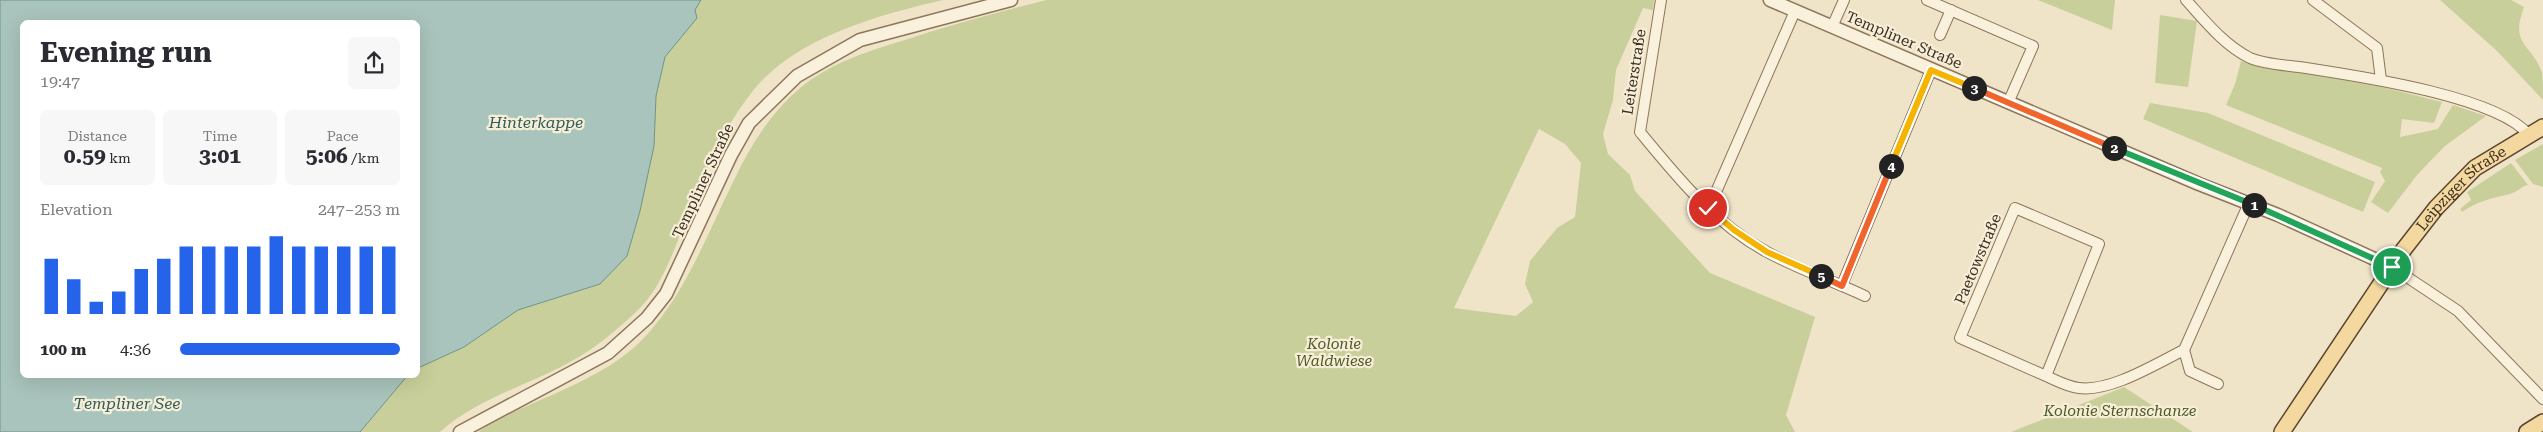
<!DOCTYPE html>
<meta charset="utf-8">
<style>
body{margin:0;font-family:"Roboto Serif",serif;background:#f7f7f7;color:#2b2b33;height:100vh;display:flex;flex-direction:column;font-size:19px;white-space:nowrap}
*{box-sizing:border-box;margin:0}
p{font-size:16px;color:#7c7c81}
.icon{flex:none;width:28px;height:28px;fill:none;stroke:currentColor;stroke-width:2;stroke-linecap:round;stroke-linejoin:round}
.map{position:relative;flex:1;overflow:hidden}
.panel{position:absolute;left:20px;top:20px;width:400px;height:358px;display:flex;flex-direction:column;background:#fff;border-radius:8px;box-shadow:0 5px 20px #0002}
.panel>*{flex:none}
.pin{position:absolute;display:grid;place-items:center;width:42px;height:42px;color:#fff;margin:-21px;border:2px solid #fff;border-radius:50%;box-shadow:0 1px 5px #0007}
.km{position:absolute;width:25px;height:25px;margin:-12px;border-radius:50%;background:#222;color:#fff;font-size:14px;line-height:25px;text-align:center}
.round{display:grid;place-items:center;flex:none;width:52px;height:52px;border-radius:8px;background:#f7f7f7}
.head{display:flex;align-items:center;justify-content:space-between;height:85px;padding:0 20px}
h1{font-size:28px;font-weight:700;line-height:38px}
.stats{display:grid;grid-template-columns:repeat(3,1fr);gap:8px;height:85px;padding:5px 20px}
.stats div{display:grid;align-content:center;border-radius:8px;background:#f7f7f7;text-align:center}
.stats b{font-size:21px;font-weight:700}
.stats small{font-size:14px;font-weight:400}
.stats p{font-size:14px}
.chart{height:140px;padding:10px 20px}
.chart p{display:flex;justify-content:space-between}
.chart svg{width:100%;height:90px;margin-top:5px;stroke:#2563eb;stroke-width:6}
ul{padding:0 20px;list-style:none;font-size:16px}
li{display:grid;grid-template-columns:80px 60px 1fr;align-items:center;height:38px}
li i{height:12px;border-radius:6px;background:#2563eb}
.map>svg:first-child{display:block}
.green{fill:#c9cf9b;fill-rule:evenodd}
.water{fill:#a9c4bc;stroke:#6f938a}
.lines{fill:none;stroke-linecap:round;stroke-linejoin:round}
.minor-casing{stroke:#8d765c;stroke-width:12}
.tertiary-casing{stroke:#8d765c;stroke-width:15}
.primary-casing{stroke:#5b4430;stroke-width:18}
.minor{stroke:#faf1dc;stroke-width:10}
.tertiary{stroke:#faf1dc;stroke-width:12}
.primary{stroke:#f3d9a0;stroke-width:15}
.split-1-casing{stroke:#fff;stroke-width:10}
.split-2-casing{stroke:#fff;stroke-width:10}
.split-3-casing{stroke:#fff;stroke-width:10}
.split-4-casing{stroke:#fff;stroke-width:10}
.split-5-casing{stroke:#fff;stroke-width:10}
.split-6-casing{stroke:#fff;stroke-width:10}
.split-1{stroke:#22a559;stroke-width:6}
.split-2{stroke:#22a559;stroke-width:6}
.split-3{stroke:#f0652b;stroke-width:6}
.split-4{stroke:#f5b400;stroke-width:6}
.split-5{stroke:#f0652b;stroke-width:6}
.split-6{stroke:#f5b400;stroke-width:6}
.labels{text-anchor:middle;stroke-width:4.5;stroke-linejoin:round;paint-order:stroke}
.street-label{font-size:15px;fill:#3d2e20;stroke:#f7eed8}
.park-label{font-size:15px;font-style:italic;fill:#4d5a26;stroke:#f7eed8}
.water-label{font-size:16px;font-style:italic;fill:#2f5d5a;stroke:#f7eed8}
</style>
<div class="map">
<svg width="2543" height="432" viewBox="0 0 2543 432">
<rect width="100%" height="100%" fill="#f0e4c8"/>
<g class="green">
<path d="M701 0H943C878 15 794 38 752 92 724 127 707 168 690 209 676 244 664 286 636 312 619 328 599 345 579 357 534 384 480 396 440 432H360L408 375H418V368L464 347 518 310 600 284 654 146 656 96 665 57 696 19 695 10Z"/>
<path d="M1046 0H1654L1653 10 1643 8 1616 70 1613 100 1603 134 1608 154 1630 175 1635 191 1710 273 1815 317 1786 415 1795 432H478C530 398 597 385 642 340 686 294 706 236 734 180 750 146 770 114 799 89 831 62 869 51 908 39 953 24 1000 12 1046 0ZM1539 129 1565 144 1581 163 1575 217 1557 228 1530 261 1525 284 1533 302 1516 316 1454 308Z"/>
<polygon points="2038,0 2115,0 2112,30"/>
<path d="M2440 0H2511L2524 7C2510 45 2530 42 2542 72 2543 79 2543 92 2543 100L2497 51Z"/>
<polygon points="2160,15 2197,21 2188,87 2155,83"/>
<polygon points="2241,61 2382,87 2442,102 2434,123 2402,119 2400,137 2438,129 2453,105 2486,116 2445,146 2417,175 2388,213 2371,202 2385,181 2380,172 2382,168 2226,105 2235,84"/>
<polygon points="2150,103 2208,113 2375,182 2363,212 2143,119"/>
<polygon points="2543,144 2543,187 2533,184 2515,160"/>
<path d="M2511 163 2528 185C2522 186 2517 192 2510 194 2492 198 2478 201 2462 212L2460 209 2471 200 2467 192Z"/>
<polygon points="2124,387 2193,432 2011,432"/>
</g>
<polygon class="water" points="0,0 701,0 695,10 697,18 665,57 656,96 654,146 640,211 627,256 600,284 518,310 464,347 418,368 418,22 22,22 22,375 408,375 360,432 0,432"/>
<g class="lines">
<g class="minor-casing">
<g id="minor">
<path d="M1661 0 1640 132C1677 177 1715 224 1767 252 1798 269 1833 281 1865 296"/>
<polyline points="1927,0 2033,46 2008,103"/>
<path d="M2186 0C2206 22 2224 45 2250 58 2266 65 2289 65 2306 68 2357 76 2497 96 2529 135"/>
<polyline points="2313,0 2377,48 2381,80"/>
<polyline points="1832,27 1844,0"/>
<polyline points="1940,35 1951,10"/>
<polyline points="1709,208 1795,11"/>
<polyline points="2392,267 2458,311 2543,399"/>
<polyline points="1842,285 1931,70"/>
<polyline points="2184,350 2190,371 2218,384"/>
<path d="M2046 376 1960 338 2015 208 2099 244 2046 376C2057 381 2068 387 2079 388 2111 392 2155 364 2184 350L2249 203"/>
</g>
</g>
<g class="tertiary-casing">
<g id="tertiary">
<polyline points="1770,0 2199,184 2278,215 2392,267"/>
<polyline points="460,432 608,353 647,318 666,294 731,155 749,123 797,76 860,40 1011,0"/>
</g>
</g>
<g class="primary-casing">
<g id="primary">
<path id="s1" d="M2282 432 2404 249 2436 208 2475 168 2543 127"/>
<polyline points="2527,432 2543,422"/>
</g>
</g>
<use href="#minor" class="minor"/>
<use href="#tertiary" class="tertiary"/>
<use href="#primary" class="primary"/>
</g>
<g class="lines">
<g class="split-1-casing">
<polyline id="split-1" points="2254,205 2392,267"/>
</g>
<g class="split-2-casing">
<polyline id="split-2" points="2114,148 2254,205"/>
</g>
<g class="split-3-casing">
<polyline id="split-3" points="1974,88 2114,148"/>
</g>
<g class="split-4-casing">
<polyline id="split-4" points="1891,166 1931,70 1974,88"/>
</g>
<g class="split-5-casing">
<polyline id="split-5" points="1821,276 1842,286 1891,166"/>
</g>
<g class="split-6-casing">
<polyline id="split-6" points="1708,208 1734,230 1767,252 1821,276"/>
</g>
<use href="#split-1" class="split-1"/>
<use href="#split-2" class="split-2"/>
<use href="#split-3" class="split-3"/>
<use href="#split-4" class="split-4"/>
<use href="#split-5" class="split-5"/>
<use href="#split-6" class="split-6"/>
</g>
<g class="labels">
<g class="street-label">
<text transform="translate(1904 40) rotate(23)" y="5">Templiner Straße</text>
<text transform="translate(1634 72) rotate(-81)" y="5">Leiterstraße</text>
<text transform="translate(703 181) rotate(-65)" y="5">Templiner Straße</text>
<text dy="5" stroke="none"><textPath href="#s1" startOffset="304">Leipziger Straße</textPath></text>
<text transform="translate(1978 259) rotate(-67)" y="5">Paetowstraße</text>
</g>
<g class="park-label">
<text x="1334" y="349">Kolonie<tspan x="1334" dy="17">Waldwiese</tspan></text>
<text x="2120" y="416">Kolonie Sternschanze</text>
</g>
<g class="water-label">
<text x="536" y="128">Hinterkappe</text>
<text x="127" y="409">Templiner See</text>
</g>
</g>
</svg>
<div class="pin" style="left:2392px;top:267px;background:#1e9e55"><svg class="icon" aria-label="arrive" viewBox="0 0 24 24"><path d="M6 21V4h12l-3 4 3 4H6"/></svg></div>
<div class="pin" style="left:1708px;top:208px;background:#d93025"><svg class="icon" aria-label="check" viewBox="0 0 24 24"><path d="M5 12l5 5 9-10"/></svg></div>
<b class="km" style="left:2254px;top:205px">1</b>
<b class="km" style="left:2114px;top:148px">2</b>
<b class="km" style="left:1974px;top:88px">3</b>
<b class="km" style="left:1891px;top:166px">4</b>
<b class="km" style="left:1821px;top:276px">5</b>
<section class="panel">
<div class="head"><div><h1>Evening run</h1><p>19:47</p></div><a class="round"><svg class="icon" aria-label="share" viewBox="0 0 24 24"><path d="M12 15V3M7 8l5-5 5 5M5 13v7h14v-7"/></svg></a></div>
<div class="stats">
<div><p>Distance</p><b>0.59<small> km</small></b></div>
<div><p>Time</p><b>3:01</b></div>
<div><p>Pace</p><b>5:06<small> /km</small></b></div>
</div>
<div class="chart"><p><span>Elevation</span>247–253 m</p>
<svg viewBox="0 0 160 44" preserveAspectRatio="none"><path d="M5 44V17M15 44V27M25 44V38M35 44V33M45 44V22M55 44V17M65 44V11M75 44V11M85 44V11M95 44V11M105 44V6M115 44V11M125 44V11M135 44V11M145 44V11M155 44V11"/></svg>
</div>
<ul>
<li><b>100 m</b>4:36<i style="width:100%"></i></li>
</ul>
</section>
</div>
